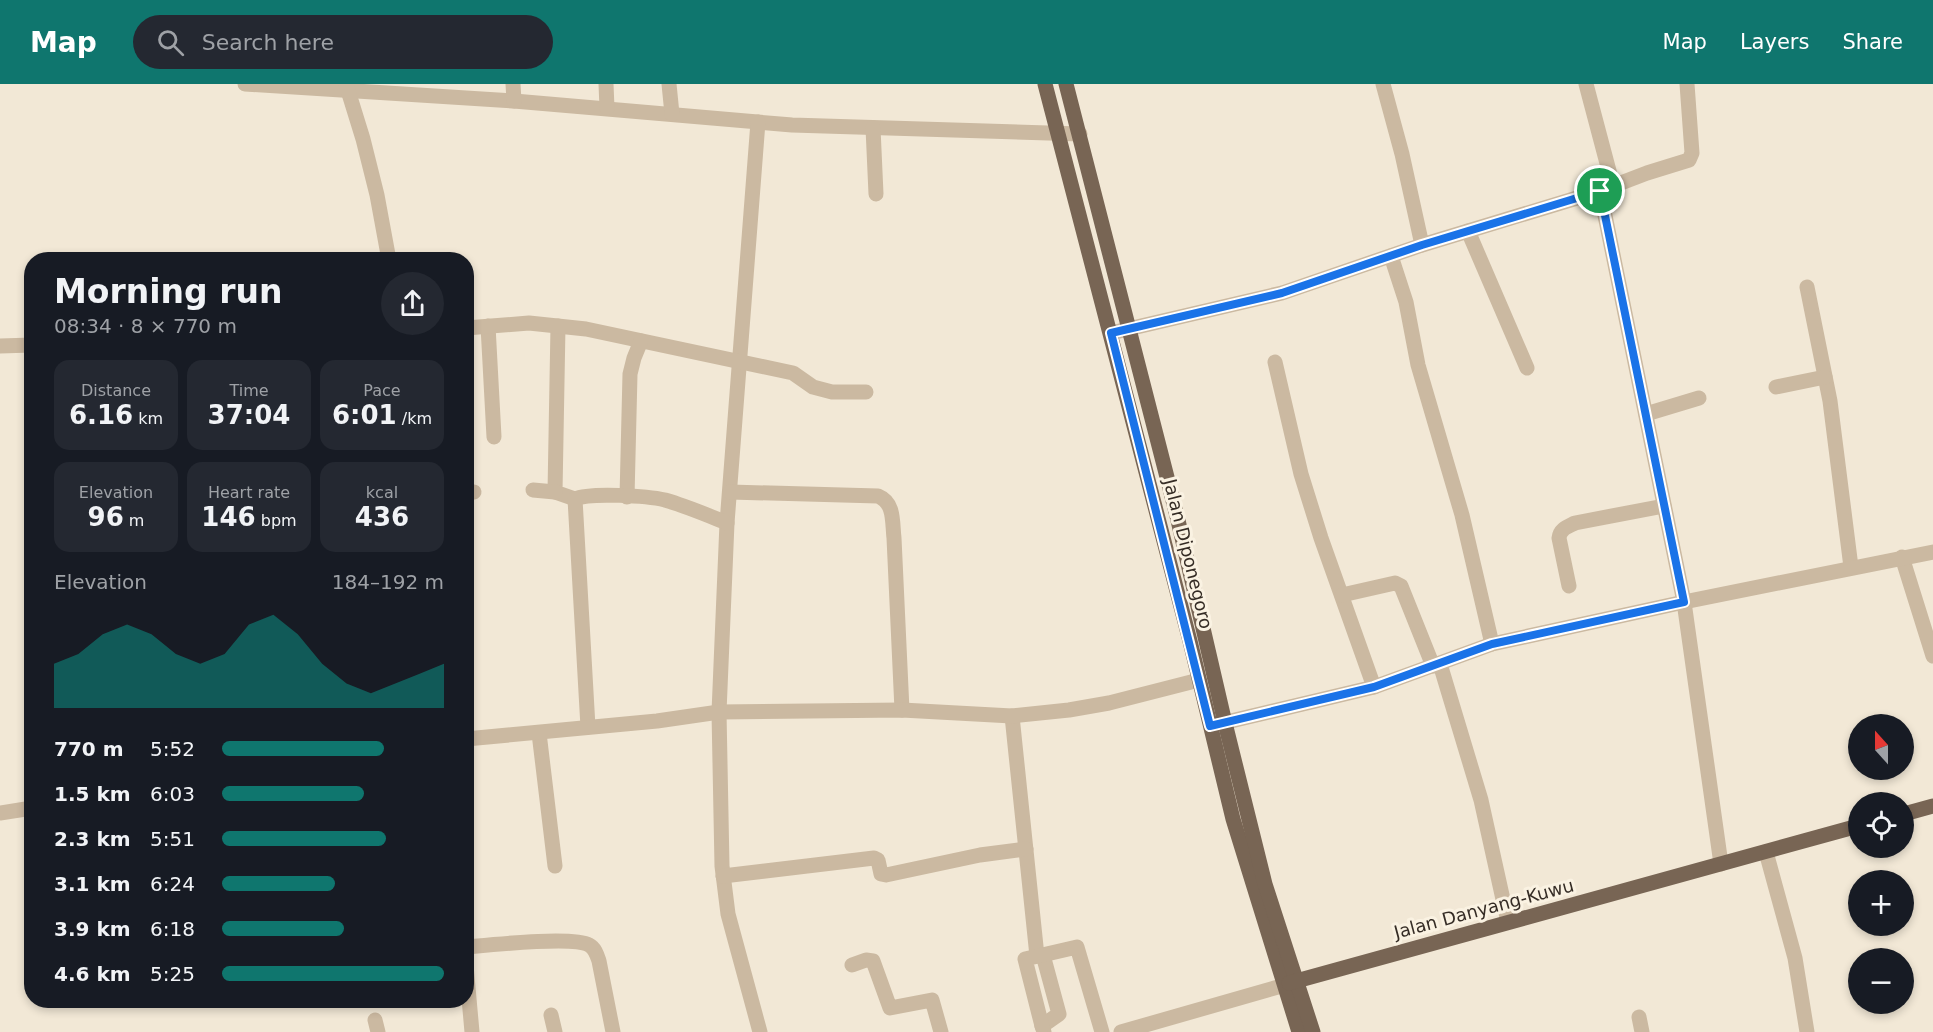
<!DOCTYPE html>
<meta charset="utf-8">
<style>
body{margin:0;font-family:"DejaVu Sans",sans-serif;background:#242831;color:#f1f3f6;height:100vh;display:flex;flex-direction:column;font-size:22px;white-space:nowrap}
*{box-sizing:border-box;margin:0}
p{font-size:20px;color:#9ea1a6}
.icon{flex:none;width:33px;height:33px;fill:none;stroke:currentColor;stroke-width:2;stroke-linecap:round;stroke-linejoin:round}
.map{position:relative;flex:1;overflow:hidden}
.sheet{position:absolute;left:24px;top:168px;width:450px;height:756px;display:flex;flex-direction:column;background:#171b24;border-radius:24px;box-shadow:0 3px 9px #0003}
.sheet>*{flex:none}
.needle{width:39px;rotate:339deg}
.controls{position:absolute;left:1848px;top:630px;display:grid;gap:12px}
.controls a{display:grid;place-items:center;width:66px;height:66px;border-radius:50%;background:#171b24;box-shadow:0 3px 9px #0003;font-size:30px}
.pin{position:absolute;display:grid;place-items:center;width:51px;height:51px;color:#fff;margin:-26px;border:3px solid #fff;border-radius:50%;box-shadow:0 2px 6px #0007}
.round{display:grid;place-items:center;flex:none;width:63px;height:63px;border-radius:32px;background:#242831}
.headline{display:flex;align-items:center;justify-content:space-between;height:102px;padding:0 30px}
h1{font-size:33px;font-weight:600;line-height:45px}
.figures{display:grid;grid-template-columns:repeat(3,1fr);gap:9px;height:102px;padding:6px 30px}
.figures div{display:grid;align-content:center;border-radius:15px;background:#242831;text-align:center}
.figures b{font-size:26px;font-weight:600}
.figures small{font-size:16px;font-weight:400}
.figures p{font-size:16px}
.chart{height:168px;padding:12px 30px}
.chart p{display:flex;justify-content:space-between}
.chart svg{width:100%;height:108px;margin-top:6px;fill:#0f766e;opacity:.7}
ul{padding:0 30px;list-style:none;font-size:20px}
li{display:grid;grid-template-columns:96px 72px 1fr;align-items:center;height:45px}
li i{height:15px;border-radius:8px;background:#0f766e}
header{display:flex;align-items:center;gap:36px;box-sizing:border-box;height:84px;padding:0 30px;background:#0f766e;color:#fff}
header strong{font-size:28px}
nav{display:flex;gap:33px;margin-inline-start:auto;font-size:21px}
.search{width:420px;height:54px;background:#242831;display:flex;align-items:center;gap:15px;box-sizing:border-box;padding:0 21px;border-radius:33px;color:#9ea1a6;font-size:22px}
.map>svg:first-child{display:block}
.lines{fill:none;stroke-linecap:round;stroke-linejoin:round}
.minor{stroke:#cbb9a1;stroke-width:15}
.major{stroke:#786554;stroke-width:15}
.route-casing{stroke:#fff;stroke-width:12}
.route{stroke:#1a73e8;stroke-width:8}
.labels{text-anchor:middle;stroke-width:6;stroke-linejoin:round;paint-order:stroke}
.street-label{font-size:18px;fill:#352c25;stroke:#faf2e2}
</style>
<header>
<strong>Map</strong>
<div class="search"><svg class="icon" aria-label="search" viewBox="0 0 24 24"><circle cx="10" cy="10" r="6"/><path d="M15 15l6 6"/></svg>Search here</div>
<nav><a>Map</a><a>Layers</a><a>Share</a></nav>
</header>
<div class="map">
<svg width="1933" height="948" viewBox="0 0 1933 948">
<rect width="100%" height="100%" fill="#f2e8d6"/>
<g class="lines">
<g class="minor">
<polyline points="245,0 514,17 792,41 1080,50"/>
<polyline points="346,0 363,55 377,111 389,176"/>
<polyline points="513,0 514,17"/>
<polyline points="606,0 607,24"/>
<polyline points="669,0 672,30"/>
<polyline points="1383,0 1402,70 1422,161"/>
<polyline points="1586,0 1613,102"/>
<polyline points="758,38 727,439 719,628 722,782 728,830 760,948"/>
<polyline points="873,44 876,110"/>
<polyline points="1600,107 1684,518 1721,780"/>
<polyline points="1468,147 1527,284"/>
<polyline points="1391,172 1406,218 1418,281 1462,431 1492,560"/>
<polyline points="1807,203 1830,317 1851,483"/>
<polyline points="488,242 494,353"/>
<polyline points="558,242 555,408 575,415"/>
<polyline points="466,244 529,239 586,245 793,289 813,303 832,308 866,308"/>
<polyline points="1111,249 1282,209 1422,161 1600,107 1647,89 1689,76 1692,69 1687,0"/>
<polyline points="0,262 32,261"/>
<polyline points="1275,278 1301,390 1321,454 1374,603"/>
<polyline points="1776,303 1825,293"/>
<polyline points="1646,330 1699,314"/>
<polyline points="533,406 555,408"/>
<path d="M730 408 878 412C895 419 892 438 894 454L902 626"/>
<polyline points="466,409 474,408"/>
<polyline points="627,413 630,290 634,274 641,257"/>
<polyline points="1902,473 1933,572"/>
<path d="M1569 502 1559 454C1560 445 1567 443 1575 439L1664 422"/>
<polyline points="1342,511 1395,499 1401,502 1433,582"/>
<polyline points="1440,580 1481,716 1508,838"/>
<polyline points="1012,632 1037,872"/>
<polyline points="1214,641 1374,603 1492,560 1684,518 1933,468"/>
<path d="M588 643 575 415C590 408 648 412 665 416 686 422 707 431 727 439"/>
<polyline points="539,649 555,782"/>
<polyline points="466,655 657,637 719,628 902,626 1012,632 1069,626 1109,619 1199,596"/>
<polyline points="0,729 32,724"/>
<polyline points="1766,768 1795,874 1807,948"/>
<polyline points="723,792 874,774 878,776 881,790 886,791 980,771 1026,765"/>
<path d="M466 863C489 861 573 852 589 861 595 864 597 871 599 877L613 948"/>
<polyline points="1043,871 1059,930 1042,942 1044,948"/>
<polyline points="466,881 472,948"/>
<polyline points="852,881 866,876 873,877 890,924 932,916 941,948"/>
<polyline points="551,931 555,948"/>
<polyline points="1639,933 1642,948"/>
<polyline points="375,936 378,948"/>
<polyline points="1042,942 1025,875 1077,863 1102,948"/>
<polyline points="1121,948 1285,901"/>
</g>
<g class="major">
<polyline points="1045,0 1190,557 1233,735 1299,948"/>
<polyline points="1066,0 1177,432 1225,639 1265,800 1313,948"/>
<polyline points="1904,730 1933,722"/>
<polyline points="1289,899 1858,742"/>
</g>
</g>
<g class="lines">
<g class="route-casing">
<polygon id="route" points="1600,107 1684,518 1492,560 1374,603 1210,642 1111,249 1282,209 1422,161"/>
</g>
<use href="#route" class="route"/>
</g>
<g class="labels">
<g class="street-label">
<text transform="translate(1188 470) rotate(76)" y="6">Jalan Diponegoro</text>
<text transform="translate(1484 825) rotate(-15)" y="6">Jalan Danyang-Kuwu</text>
</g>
</g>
</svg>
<div class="controls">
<a><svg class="needle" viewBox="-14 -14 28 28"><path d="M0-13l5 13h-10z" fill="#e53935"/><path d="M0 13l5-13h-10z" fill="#9ea1a6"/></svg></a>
<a><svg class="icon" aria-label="locate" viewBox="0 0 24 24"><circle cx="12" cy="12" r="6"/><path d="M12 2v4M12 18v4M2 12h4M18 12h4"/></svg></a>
<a>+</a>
<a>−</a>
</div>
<div class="pin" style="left:1600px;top:107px;background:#1e9e55"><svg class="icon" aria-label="arrive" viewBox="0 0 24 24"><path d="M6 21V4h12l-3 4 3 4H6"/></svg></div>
<section class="sheet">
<div class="headline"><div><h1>Morning run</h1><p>08:34 · 8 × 770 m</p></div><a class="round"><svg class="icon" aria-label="share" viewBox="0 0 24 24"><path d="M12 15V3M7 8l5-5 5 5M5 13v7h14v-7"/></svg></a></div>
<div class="figures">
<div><p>Distance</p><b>6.16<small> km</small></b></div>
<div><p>Time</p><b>37:04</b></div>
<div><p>Pace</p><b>6:01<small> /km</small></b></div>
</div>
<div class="figures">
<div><p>Elevation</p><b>96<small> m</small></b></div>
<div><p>Heart rate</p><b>146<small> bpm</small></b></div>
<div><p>kcal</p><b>436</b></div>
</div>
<div class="chart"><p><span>Elevation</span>184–192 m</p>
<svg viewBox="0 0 160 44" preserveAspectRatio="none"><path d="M0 44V26L10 22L20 14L30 10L40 14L50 22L60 26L70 22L80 10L90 6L100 14L110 26L120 34L130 38L140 34L150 30L160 26V44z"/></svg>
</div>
<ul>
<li><b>770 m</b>5:52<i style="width:73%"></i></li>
<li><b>1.5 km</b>6:03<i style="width:64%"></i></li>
<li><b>2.3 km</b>5:51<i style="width:74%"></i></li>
<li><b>3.1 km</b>6:24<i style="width:51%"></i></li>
<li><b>3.9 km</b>6:18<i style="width:55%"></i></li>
<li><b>4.6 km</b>5:25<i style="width:100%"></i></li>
</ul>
</section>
</div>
